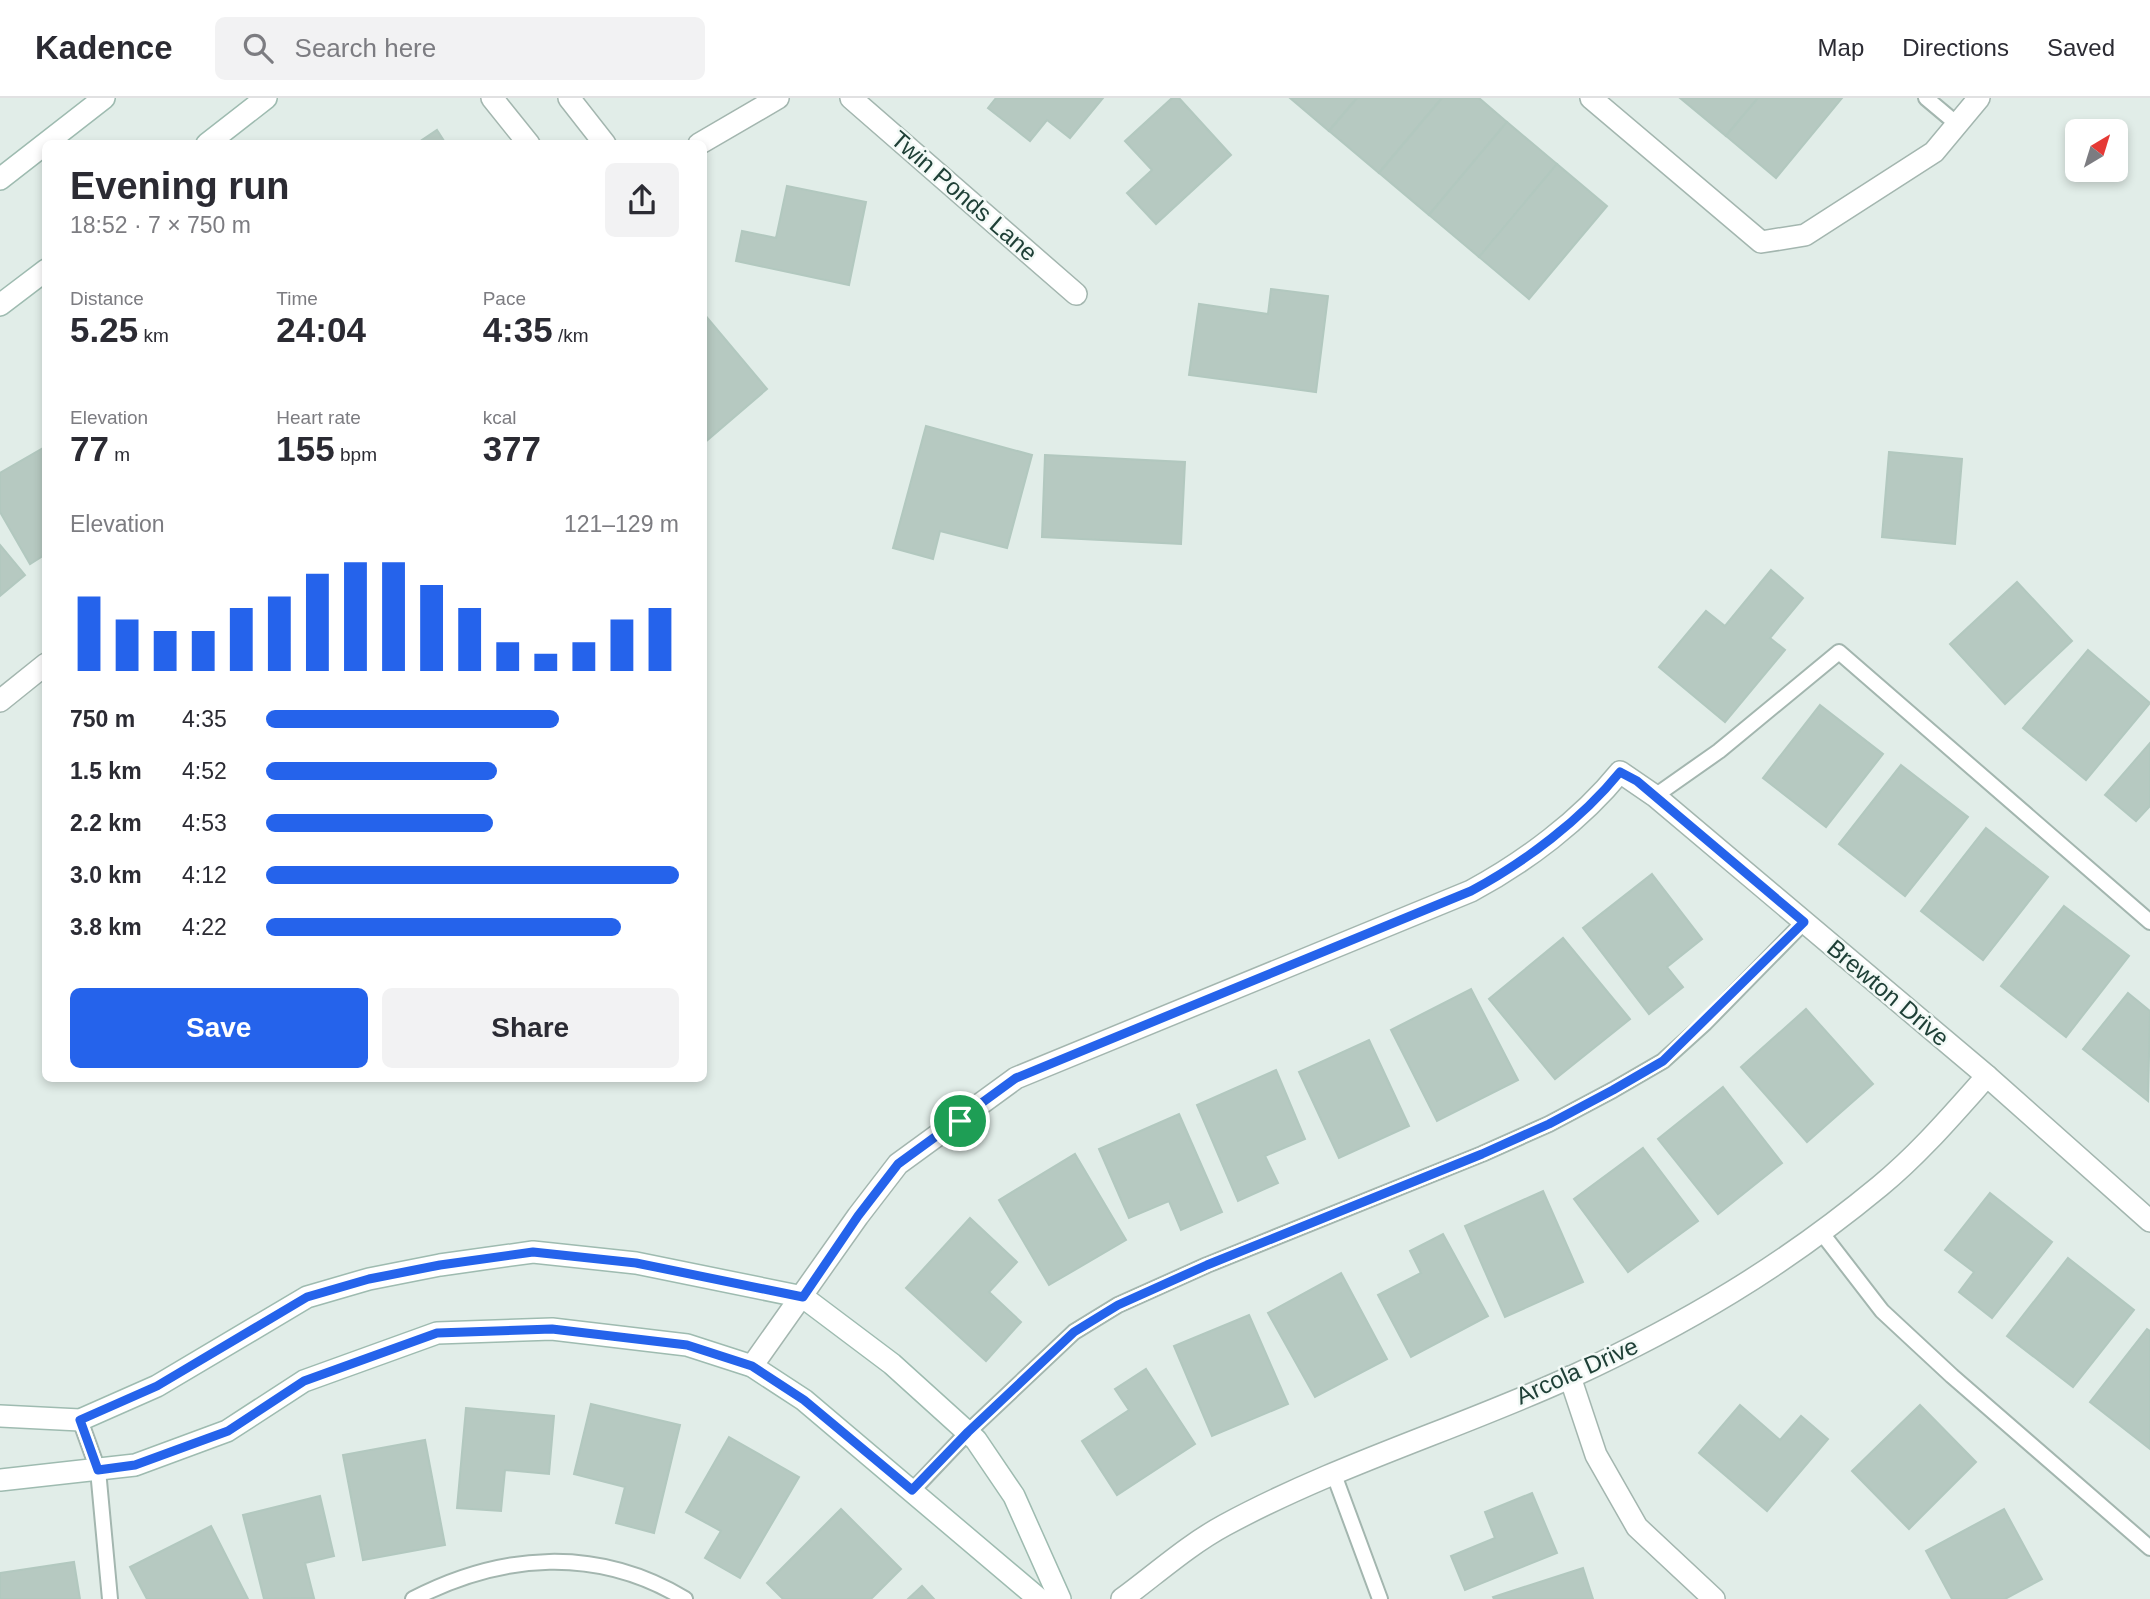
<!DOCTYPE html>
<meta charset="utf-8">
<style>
body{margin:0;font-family:Arial,sans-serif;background:#f2f2f3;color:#2b2b33;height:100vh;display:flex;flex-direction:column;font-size:26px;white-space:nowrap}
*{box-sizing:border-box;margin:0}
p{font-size:23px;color:#7c7c81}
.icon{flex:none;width:38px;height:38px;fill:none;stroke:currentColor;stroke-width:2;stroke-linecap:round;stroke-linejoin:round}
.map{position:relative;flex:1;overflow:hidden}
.panel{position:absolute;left:42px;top:42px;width:665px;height:942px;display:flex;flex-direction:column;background:#fff;border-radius:10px;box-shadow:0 4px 10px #0003}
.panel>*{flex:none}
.needle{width:46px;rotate:38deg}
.controls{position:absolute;left:2065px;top:21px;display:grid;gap:14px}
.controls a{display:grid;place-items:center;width:63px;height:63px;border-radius:10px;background:#fff;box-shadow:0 4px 10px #0003;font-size:35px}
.pin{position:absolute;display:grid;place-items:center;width:60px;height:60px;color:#fff;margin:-30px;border:4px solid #fff;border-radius:50%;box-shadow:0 2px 7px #0007}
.round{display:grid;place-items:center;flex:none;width:74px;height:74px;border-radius:10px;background:#f2f2f3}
.overview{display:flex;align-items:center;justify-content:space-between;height:119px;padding:0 28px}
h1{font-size:38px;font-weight:600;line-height:52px}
.figures{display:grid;grid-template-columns:repeat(3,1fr);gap:10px;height:119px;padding:7px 28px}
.figures div{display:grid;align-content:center}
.figures b{font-size:35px;font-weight:600}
.figures small{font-size:19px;font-weight:400}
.figures p{font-size:19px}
.chart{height:196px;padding:14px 28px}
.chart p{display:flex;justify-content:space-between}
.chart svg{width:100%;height:126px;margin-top:7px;stroke:#2563eb;stroke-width:6}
.primary-button{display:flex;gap:14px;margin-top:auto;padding:14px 28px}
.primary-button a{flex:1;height:80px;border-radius:10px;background:#2563eb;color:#fff;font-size:28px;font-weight:600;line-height:80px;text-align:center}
.primary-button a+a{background:#f2f2f3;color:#2b2b33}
ul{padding:0 28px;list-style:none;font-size:23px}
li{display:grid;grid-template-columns:112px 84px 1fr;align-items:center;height:52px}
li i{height:18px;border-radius:9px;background:#2563eb}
header{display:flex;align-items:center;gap:42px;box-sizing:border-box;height:98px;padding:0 35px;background:#fff;border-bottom:2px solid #e1e1e2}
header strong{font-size:33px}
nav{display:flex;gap:38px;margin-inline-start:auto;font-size:24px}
.search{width:490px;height:63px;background:#f2f2f3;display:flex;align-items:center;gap:18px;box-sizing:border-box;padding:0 24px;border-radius:10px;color:#7c7c81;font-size:26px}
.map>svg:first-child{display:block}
.building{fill:#b6c9c1;stroke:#b2c8bf;stroke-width:2}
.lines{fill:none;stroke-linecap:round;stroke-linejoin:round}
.lane-casing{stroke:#a3b6af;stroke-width:18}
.street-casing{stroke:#a3b6af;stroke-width:24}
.secondary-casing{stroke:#9ebbb0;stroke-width:24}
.lane{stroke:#fff;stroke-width:14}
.street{stroke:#fff;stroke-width:21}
.secondary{stroke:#fff;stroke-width:21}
.route-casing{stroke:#fff;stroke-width:14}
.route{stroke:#2563eb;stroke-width:9}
.labels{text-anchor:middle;stroke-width:5;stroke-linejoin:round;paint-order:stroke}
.street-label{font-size:24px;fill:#1f4037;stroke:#f2f9f6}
</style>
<header>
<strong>Kadence</strong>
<div class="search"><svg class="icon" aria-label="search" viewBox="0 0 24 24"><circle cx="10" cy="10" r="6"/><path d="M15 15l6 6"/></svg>Search here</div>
<nav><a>Map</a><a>Directions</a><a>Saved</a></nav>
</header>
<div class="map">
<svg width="2150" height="1501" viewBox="0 0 2150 1501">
<rect width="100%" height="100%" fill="#e1ede8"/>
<g class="building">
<polygon points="996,0 1103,0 1070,40 1047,22 1030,43 988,10"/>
<polygon points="1172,0 1179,0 1231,57 1156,126 1127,95 1152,72 1125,43"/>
<polygon points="1290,0 1357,0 1329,33"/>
<polygon points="1357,0 1442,0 1379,75 1329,33"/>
<polygon points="1442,0 1479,0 1507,24 1429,117 1379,75"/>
<polygon points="1680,0 1758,0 1726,38"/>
<polygon points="1758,0 1842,0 1776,80 1726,38"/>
<polygon points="1507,24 1557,66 1479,159 1429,117"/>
<polygon points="437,32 446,46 416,46"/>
<polygon points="1557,66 1607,108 1529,201 1479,159"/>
<polygon points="787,88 866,104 849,187 736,163 742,133 776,140"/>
<polygon points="1271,191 1328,198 1316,294 1189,277 1199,206 1268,216"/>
<polygon points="704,216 767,291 704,345"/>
<polygon points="926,328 1032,357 1007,450 940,433 933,461 893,450"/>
<polygon points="43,350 46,355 46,456 30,466 0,414 0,375"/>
<polygon points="1889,354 1962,361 1955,446 1882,439"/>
<polygon points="1045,357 1185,364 1181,446 1042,439"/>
<polygon points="0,447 25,477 0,498"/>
<polygon points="1771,472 1803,500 1770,540 1785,552 1725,624 1659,569 1706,513 1725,528"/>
<polygon points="2017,484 2072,543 2005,606 1950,546"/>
<polygon points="2088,552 2150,605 2086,682 2023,630"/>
<polygon points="1820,607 1883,656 1826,729 1763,680"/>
<polygon points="2150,645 2150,708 2136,723 2105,697"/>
<polygon points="1901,667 1968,719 1905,798 1839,746"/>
<polygon points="1986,730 2048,779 1983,862 1921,813"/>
<polygon points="1652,776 1702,841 1667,869 1683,889 1649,916 1583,830"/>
<polygon points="2064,808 2129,858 2066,939 2001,888"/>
<polygon points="1563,840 1630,921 1555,981 1489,901"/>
<polygon points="1471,891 1518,982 1437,1023 1391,932"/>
<polygon points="2128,895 2150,913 2148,1003 2083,951"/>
<polygon points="1806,911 1873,986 1807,1044 1741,969"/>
<polygon points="1369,942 1409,1028 1339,1060 1299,974"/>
<polygon points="1276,972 1305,1041 1265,1058 1278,1085 1238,1103 1197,1007"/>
<polygon points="1723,989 1782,1065 1718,1116 1658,1041"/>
<polygon points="1179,1016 1222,1114 1181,1132 1169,1103 1129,1120 1099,1051"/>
<polygon points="1643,1050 1698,1123 1628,1174 1574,1101"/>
<polygon points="1075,1056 1126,1142 1049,1187 999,1102"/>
<polygon points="1543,1093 1583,1184 1505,1219 1465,1128"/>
<polygon points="1990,1095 2052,1144 1992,1220 1959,1194 1974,1174 1945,1152"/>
<polygon points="970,1120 1017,1164 989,1194 1021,1224 986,1263 906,1190"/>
<polygon points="1443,1136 1488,1218 1411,1259 1378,1197 1421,1175 1410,1153"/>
<polygon points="2068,1160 2134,1212 2073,1289 2007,1238"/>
<polygon points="1341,1175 1387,1261 1315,1299 1268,1215"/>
<polygon points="1249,1217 1288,1306 1212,1338 1174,1248"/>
<polygon points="2147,1231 2150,1233 2150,1351 2090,1304"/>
<polygon points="1146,1271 1195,1346 1117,1397 1082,1343 1129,1312 1115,1291"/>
<polygon points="591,1306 680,1327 654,1435 616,1425 625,1389 574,1376"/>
<polygon points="1740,1307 1780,1342 1801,1318 1828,1341 1767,1413 1699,1355"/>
<polygon points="1920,1307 1976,1364 1909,1431 1852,1373"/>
<polygon points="466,1310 554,1318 549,1376 505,1372 501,1413 457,1410"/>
<polygon points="729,1339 799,1379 740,1480 705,1460 721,1433 686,1414"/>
<polygon points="425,1342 445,1447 363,1462 343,1357"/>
<polygon points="1532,1395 1557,1455 1465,1492 1451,1458 1495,1440 1485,1414"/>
<polygon points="320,1398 334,1458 305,1465 314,1500 264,1501 243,1417"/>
<polygon points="841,1411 901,1471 871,1501 783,1501 767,1485"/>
<polygon points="2004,1411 2042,1481 2005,1501 1952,1501 1926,1453"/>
<polygon points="211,1428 248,1501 147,1501 130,1469"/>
<polygon points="74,1464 80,1501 0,1501 0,1475"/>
<polygon points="1583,1470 1593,1501 1494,1501 1493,1499"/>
<polygon points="922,1488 934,1501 908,1501"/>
</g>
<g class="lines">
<g class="lane-casing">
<g id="lane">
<polyline points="1926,0 1957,26"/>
<polyline points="1655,698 1719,653 1839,554 2150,824"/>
<polyline points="1821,1134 1882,1213 1952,1278 2150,1450"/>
<polyline points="80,1322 98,1372 110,1501"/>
<polyline points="1333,1374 1380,1501"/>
<polyline points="912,1393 968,1334 1074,1234 1118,1207 1207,1167 1482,1056 1549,1026 1613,992 1663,963 1705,925 1804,824"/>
<path d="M413 1501C502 1455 597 1448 685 1501"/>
</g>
</g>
<g class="street-casing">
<g id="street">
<polyline points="492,0 529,46"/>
<polyline points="569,0 605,46"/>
<polyline points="851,0 1076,196"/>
<polyline points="1591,0 1761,144 1805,137 1934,54 1979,0"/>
<polyline points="699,46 778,0"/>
<polyline points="0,603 46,566"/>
<path d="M752 1268 858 1118 898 1066 1016 980 1471 793C1525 764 1581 722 1620 674L1655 698 1987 978 2150 1123"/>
<polyline points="1570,1279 1596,1357 1637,1429 1714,1501"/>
<path d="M1122 1501C1156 1476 1188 1447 1225 1427 1336 1367 1457 1331 1571 1279 1686 1226 1782 1169 1880 1088 1920 1055 1953 1016 1987 978"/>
</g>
</g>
<g class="secondary-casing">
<g id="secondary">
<polyline points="207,46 266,0"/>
<polyline points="0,81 104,0"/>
<polyline points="0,207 46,172"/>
<polyline points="0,1318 80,1322 157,1288 307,1199 369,1181 440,1167 533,1154 636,1165 803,1199 892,1266 976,1342 1014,1398 1060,1501"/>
<polyline points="0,1382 135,1367 227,1333 304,1283 437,1235 552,1231 687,1247 752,1268 804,1302 1039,1501"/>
</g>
</g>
<use href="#lane" class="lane"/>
<use href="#street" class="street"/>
<use href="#secondary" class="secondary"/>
</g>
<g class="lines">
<g class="route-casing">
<path id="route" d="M1620 674 1637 683 1804 824 1663 963 1613 992 1549 1026 1482 1056 1207 1167 1118 1207 1074 1234 968 1334 912 1392 804 1302 752 1268 687 1247 552 1231 437 1235 304 1283 228 1333 135 1367 98 1372 80 1322 157 1288 307 1199 369 1181 440 1167 533 1154 636 1165 803 1199 858 1118 898 1066 1016 980 1471 793C1525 764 1581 722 1620 674Z"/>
</g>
<use href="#route" class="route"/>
</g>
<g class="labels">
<g class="street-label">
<text transform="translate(964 98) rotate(41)" y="8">Twin Ponds Lane</text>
<text transform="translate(1888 895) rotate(40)" y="8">Brewton Drive</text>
<text transform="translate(1577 1273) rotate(-24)" y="8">Arcola Drive</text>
</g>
</g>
</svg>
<div class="controls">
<a><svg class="needle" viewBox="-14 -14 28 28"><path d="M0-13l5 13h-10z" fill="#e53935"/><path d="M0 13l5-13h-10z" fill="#7c7c81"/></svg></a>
</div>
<div class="pin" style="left:960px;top:1023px;background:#1e9e55"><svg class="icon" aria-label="arrive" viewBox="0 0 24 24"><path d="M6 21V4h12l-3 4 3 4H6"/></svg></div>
<section class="panel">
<div class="overview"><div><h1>Evening run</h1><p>18:52 · 7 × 750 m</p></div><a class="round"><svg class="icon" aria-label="share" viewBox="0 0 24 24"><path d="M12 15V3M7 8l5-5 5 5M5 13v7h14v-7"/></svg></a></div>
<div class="figures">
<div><p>Distance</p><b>5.25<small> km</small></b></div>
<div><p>Time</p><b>24:04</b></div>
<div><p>Pace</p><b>4:35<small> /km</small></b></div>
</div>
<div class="figures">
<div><p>Elevation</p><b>77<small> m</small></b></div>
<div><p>Heart rate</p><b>155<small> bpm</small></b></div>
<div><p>kcal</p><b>377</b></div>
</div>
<div class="chart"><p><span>Elevation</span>121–129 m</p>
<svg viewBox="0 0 160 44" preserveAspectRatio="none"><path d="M5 44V18M15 44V26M25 44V30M35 44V30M45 44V22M55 44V18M65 44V10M75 44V6M85 44V6M95 44V14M105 44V22M115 44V34M125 44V38M135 44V34M145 44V26M155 44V22"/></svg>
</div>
<ul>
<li><b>750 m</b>4:35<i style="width:71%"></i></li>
<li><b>1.5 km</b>4:52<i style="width:56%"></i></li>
<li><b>2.2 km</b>4:53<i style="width:55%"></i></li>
<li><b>3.0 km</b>4:12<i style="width:100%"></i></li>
<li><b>3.8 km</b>4:22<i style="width:86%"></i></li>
</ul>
<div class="primary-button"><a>Save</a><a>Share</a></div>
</section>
</div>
